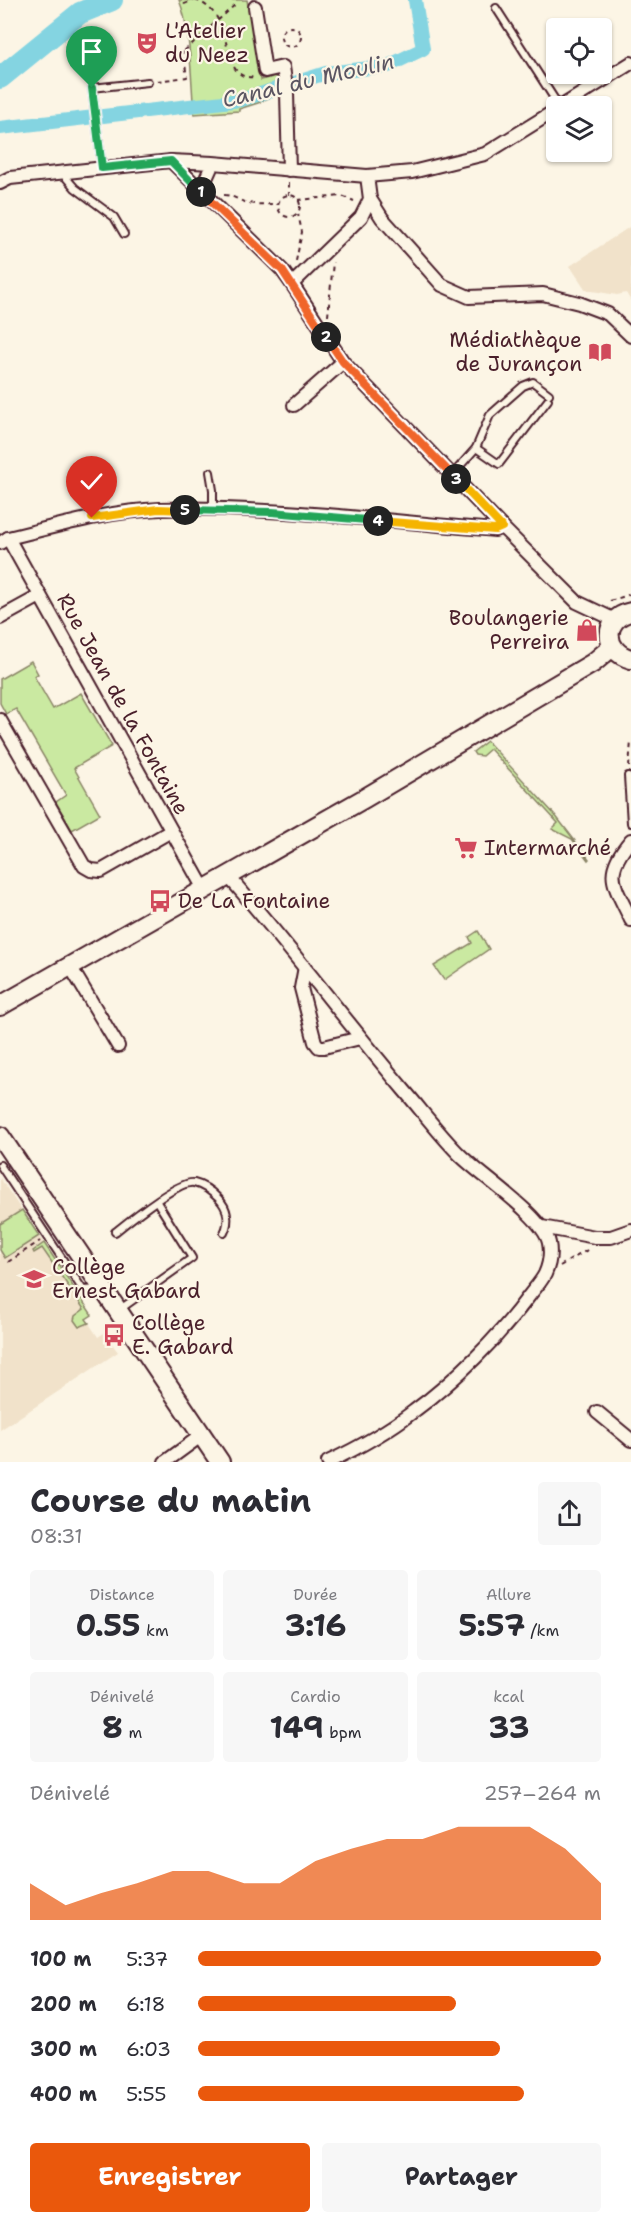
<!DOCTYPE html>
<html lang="fr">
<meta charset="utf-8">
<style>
body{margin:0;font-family:"Shantell Sans",sans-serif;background:#f7f7f7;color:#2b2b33;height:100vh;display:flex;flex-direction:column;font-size:22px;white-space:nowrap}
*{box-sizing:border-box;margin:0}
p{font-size:20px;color:#7c7c81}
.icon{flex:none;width:33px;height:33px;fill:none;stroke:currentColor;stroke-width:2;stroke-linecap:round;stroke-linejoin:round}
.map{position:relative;height:1462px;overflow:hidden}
.side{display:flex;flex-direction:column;background:#fff;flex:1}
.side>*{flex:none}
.controls{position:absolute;left:546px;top:18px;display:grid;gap:12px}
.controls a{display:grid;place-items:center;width:66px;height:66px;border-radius:6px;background:#fff;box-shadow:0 2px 4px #0004;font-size:30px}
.pin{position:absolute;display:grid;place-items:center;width:51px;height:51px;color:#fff;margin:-62px -26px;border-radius:50% 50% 50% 0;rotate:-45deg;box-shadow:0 0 6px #0007}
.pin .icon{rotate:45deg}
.km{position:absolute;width:30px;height:30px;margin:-15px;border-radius:50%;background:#222;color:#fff;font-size:16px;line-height:30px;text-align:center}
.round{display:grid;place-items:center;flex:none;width:63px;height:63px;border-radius:6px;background:#f7f7f7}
.overview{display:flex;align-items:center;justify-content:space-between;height:102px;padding:0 30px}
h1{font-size:33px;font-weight:700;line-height:45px}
.stats{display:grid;grid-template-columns:repeat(3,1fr);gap:9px;height:102px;padding:6px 30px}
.stats div{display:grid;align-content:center;border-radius:6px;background:#f7f7f7;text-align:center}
.stats b{font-size:30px;font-weight:700}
.stats small{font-size:16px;font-weight:400}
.stats p{font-size:16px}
.chart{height:168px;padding:12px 30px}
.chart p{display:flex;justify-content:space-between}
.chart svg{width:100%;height:108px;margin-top:6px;fill:#ea580c;opacity:.7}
.cta{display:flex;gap:12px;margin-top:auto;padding:12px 30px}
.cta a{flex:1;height:69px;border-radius:6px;background:#ea580c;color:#fff;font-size:24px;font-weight:700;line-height:69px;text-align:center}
.cta a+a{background:#f7f7f7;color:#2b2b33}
ul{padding:0 30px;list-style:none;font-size:20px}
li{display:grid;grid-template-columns:96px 72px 1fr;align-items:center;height:45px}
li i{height:15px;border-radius:8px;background:#ea580c}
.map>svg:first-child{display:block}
.built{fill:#f1e2ca}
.green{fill:#cae9a1;stroke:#8a8466;stroke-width:1.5}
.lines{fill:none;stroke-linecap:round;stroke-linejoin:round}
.canal{stroke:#84d4e1;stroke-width:14}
.river{stroke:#84d4e1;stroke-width:22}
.lane-casing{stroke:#4a1f2b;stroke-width:10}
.street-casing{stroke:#4a1f2b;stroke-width:16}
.secondary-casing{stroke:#4a1f2b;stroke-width:22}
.path{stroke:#4a1f2b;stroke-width:2;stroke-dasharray:4.5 4.5;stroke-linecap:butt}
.lane{stroke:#fcf5e5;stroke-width:6}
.street{stroke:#fcf5e5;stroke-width:12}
.secondary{stroke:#fcf5e5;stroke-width:18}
.split-1-casing{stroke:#fff;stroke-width:12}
.split-2-casing{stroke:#fff;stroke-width:12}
.split-3-casing{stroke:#fff;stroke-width:12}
.split-4-casing{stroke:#fff;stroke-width:12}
.split-5-casing{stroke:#fff;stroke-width:12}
.split-6-casing{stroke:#fff;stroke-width:12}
.split-1{stroke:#22a559;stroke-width:8}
.split-2{stroke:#f0652b;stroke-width:8}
.split-3{stroke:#f0652b;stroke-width:8}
.split-4{stroke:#f5b400;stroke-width:8}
.split-5{stroke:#22a559;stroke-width:8}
.split-6{stroke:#f5b400;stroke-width:8}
.labels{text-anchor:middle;stroke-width:4.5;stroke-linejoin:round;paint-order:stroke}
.poi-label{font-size:21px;fill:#4a1f2b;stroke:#fcf5e5;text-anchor:start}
.street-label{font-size:21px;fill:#4a1f2b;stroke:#fcf5e5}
.water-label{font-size:22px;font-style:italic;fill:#5b5562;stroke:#fcf5e5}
</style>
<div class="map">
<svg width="631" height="1462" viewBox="0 0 631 1462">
<rect width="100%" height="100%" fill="#fcf5e5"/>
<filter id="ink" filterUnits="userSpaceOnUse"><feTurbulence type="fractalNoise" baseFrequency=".0167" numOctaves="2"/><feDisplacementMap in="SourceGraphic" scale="12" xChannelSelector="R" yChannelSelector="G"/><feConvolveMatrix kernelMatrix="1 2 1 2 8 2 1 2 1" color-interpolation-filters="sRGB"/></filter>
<g filter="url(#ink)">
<g class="built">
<polygon points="631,226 631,301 626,293 617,295 586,290 570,266"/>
<polygon points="0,1178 92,1315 86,1319 98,1337 104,1333 118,1352 0,1430"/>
</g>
<g class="green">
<path d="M179 0H247L261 80 278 76 281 92 258 103 239 109V111L194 114C191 82 191 28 179 0Z"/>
<polygon points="31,661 38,674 34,676 53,709 81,693 112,746 74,768 100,814 72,830 56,802 66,795 16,709 6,714 0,703 0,679"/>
<polygon points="487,741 555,815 589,859 588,860 572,839 552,829 558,823 490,749 482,756 475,755 473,752"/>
<polygon points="478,931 489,949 444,980 434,966 472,943 469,937"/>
<polygon points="22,1210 39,1236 5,1258 0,1250 0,1224"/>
<polygon points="44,1243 92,1315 86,1319 89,1323 79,1327 74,1320 75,1316 84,1309 42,1248 34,1253 33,1251"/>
</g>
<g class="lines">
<polyline class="canal" points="0,128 241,100 326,73 388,66 423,49 415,0"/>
<polyline class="river" points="0,78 80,13 112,0"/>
<g class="lane-casing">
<g id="lane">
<polyline points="496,8 559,106"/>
<polyline points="102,168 92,88 148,82"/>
<polyline points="62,173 75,188 114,217 124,234"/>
<polyline points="476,448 499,464 548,400"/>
<polyline points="210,472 213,490 213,510"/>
<polyline points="452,475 476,448 490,415 523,386 533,382 549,394"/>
<polyline points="628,776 631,823"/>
<polyline points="0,1165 83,1290 101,1289"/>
<path d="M115 1232C129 1221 179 1180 194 1183 203 1185 212 1192 218 1198 228 1208 230 1221 224 1233"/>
<polyline points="119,1310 192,1258 157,1202"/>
</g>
</g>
<g class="street-casing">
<g id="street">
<polyline points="255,7 265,71 283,67 287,93 289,170"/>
<polyline points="562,106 631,63"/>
<polyline points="367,176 412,172 485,154 556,110"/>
<polyline points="0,183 10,178 171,161"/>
<polyline points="200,192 213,163 367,176 370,199 361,217 292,284 282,270 171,161 213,163"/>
<polyline points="370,199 382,218 442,285 469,297 543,294 579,303 608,314 631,336"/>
<polyline points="292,284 343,362 502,527 577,602 615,620"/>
<polyline points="294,405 343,362"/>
<polyline points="8,538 204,889"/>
<path d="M0 543 8 538C58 526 108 511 160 509 271 506 384 521 495 530L502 527"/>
<polyline points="0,618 40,596"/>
<polyline points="0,720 84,866 91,870 101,871 171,831"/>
<path d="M631 840C602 874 614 884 631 920"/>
<path d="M228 876C289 945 344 1019 404 1090 422 1111 440 1135 460 1155 481 1176 544 1217 549 1243 551 1253 549 1265 545 1274 541 1282 534 1289 529 1296 499 1337 455 1381 414 1411 388 1431 358 1448 328 1462"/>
<polyline points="70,966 118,1046"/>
<polyline points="305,967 301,988 315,1042 319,1047 324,1047 360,1038"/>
<polyline points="542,1227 595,1237 611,1237 631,1230"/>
<polyline points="597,1412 631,1440"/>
<polyline points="165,1462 202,1435"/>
</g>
</g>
<g class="secondary-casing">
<g id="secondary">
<path d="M631 612C602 618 603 652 631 659"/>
<polyline points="0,1006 365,798 593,663 612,647"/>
<polyline points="0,1136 220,1462"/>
</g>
</g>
<g class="path">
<path d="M195 0C239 14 216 82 255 77"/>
<polyline points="184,4 194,0"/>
<circle cx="291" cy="37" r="10"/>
<polyline points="176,53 183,52 237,3"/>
<polyline points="157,81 187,77 183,52"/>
<polyline points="289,183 289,195"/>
<circle cx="289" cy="206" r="11"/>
<path d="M224 195C233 195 239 201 248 203 257 205 268 204 279 204"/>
<polyline points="298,200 342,196 354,201"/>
<polyline points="296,261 302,232 298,214"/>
<polyline points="328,316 333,262"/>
<polyline points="610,601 631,594"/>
<polyline points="629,767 631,741"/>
<polyline points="8,1262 40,1241"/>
<polyline points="560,1266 589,1249"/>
</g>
<use href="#lane" class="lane"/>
<use href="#street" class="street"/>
<use href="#secondary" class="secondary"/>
</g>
</g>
<g class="lines" filter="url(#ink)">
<g class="split-1-casing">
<polyline id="split-1" points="92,88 102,168 171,161 201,192"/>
</g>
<g class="split-2-casing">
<polyline id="split-2" points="201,192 282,270 326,337"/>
</g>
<g class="split-3-casing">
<polyline id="split-3" points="326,337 343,362 456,479"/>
</g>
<g class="split-4-casing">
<polyline id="split-4" points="378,521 495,530 502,527 456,479"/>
</g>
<g class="split-5-casing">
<polyline id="split-5" points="185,510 272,512 378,521"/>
</g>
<g class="split-6-casing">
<polyline id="split-6" points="92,518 158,509 185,510"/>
</g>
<use href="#split-1" class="split-1"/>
<use href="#split-2" class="split-2"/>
<use href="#split-3" class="split-3"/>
<use href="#split-4" class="split-4"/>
<use href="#split-5" class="split-5"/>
<use href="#split-6" class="split-6"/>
</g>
<defs>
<g id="theatre-bare" transform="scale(1.8)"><path d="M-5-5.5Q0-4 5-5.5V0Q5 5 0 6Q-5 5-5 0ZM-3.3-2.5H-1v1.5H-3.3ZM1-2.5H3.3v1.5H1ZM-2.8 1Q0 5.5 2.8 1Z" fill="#d1495b" stroke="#fcf5e5" stroke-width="2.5" paint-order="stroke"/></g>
<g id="library-bare" transform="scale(1.8)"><path d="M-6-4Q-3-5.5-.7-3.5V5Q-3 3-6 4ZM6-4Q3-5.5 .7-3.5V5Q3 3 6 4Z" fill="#d1495b" stroke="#fcf5e5" stroke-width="2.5" paint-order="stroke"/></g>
<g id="shop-bare" transform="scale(1.8)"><path d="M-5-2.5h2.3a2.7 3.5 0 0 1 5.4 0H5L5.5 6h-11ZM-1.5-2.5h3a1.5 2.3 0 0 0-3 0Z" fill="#d1495b" stroke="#fcf5e5" stroke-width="2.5" paint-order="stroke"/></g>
<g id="supermarket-bare" transform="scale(1.8)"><path d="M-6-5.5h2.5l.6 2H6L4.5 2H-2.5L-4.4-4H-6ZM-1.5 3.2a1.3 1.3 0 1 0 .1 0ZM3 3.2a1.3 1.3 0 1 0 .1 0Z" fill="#d1495b" stroke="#fcf5e5" stroke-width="2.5" paint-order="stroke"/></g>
<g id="bus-bare" transform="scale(1.8)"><path d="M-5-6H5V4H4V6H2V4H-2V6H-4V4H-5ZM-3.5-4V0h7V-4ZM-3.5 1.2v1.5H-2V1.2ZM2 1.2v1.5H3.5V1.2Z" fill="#d1495b" stroke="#fcf5e5" stroke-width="2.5" paint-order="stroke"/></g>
<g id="school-bare" transform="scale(1.8)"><path d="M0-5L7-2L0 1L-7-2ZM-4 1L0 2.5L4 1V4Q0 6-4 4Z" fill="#d1495b" stroke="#fcf5e5" stroke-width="2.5" paint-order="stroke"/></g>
</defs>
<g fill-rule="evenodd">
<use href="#theatre-bare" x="147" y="43"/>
<use href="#library-bare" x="600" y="352"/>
<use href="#shop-bare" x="587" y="630"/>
<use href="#supermarket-bare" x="466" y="848"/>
<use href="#bus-bare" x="160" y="901"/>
<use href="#school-bare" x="34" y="1279"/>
<use href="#bus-bare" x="114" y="1335"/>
</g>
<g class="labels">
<g class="poi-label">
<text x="165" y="38">L'Atelier<tspan x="165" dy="24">du Neez</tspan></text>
<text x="582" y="347" text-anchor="end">Médiathèque<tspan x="582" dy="24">de Jurançon</tspan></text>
<text x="569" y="625" text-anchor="end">Boulangerie<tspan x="569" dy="24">Perreira</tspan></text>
<text x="484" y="855">Intermarché</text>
<text x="178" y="908">De La Fontaine</text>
<text x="52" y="1274">Collège<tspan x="52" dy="24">Ernest Gabard</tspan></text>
<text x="132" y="1330">Collège<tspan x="132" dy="24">E. Gabard</tspan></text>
</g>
<g class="street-label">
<text transform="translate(123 704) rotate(61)" y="7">Rue Jean de la Fontaine</text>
</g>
<g class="water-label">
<text transform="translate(308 80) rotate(-13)" y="8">Canal du Moulin</text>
</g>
</g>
</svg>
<div class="controls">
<a><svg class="icon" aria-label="locate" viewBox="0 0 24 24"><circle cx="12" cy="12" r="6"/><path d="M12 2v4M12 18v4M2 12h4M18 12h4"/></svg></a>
<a><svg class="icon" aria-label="layers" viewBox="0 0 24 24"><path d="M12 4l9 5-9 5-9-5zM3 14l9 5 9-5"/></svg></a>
</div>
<div class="pin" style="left:92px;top:88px;background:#1e9e55"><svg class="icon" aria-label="arrive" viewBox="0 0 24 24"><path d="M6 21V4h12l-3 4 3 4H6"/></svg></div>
<div class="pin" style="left:92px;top:518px;background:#d93025"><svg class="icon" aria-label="check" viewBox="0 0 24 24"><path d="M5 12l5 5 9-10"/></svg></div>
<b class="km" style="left:201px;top:192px">1</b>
<b class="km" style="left:326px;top:337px">2</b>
<b class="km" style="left:456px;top:479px">3</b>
<b class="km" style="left:378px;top:521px">4</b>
<b class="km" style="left:185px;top:510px">5</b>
</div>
<section class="side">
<div class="overview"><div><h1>Course du matin</h1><p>08:31</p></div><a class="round"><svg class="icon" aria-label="share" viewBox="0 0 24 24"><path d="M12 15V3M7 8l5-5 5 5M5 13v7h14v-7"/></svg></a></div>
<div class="stats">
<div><p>Distance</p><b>0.55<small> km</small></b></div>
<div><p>Durée</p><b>3:16</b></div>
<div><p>Allure</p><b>5:57<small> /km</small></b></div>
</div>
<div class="stats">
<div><p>Dénivelé</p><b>8<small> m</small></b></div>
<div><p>Cardio</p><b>149<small> bpm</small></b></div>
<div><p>kcal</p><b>33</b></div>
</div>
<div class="chart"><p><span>Dénivelé</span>257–264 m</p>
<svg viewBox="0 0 160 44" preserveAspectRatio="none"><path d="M0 44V29L10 38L20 33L30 29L40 24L50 24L60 29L70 29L80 20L90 15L100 11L110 11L120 6L130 6L140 6L150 15L160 29V44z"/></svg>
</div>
<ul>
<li><b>100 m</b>5:37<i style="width:100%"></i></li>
<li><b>200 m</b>6:18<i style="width:64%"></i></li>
<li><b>300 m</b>6:03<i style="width:75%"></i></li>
<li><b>400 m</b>5:55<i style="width:81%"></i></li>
</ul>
<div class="cta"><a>Enregistrer</a><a>Partager</a></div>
</section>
